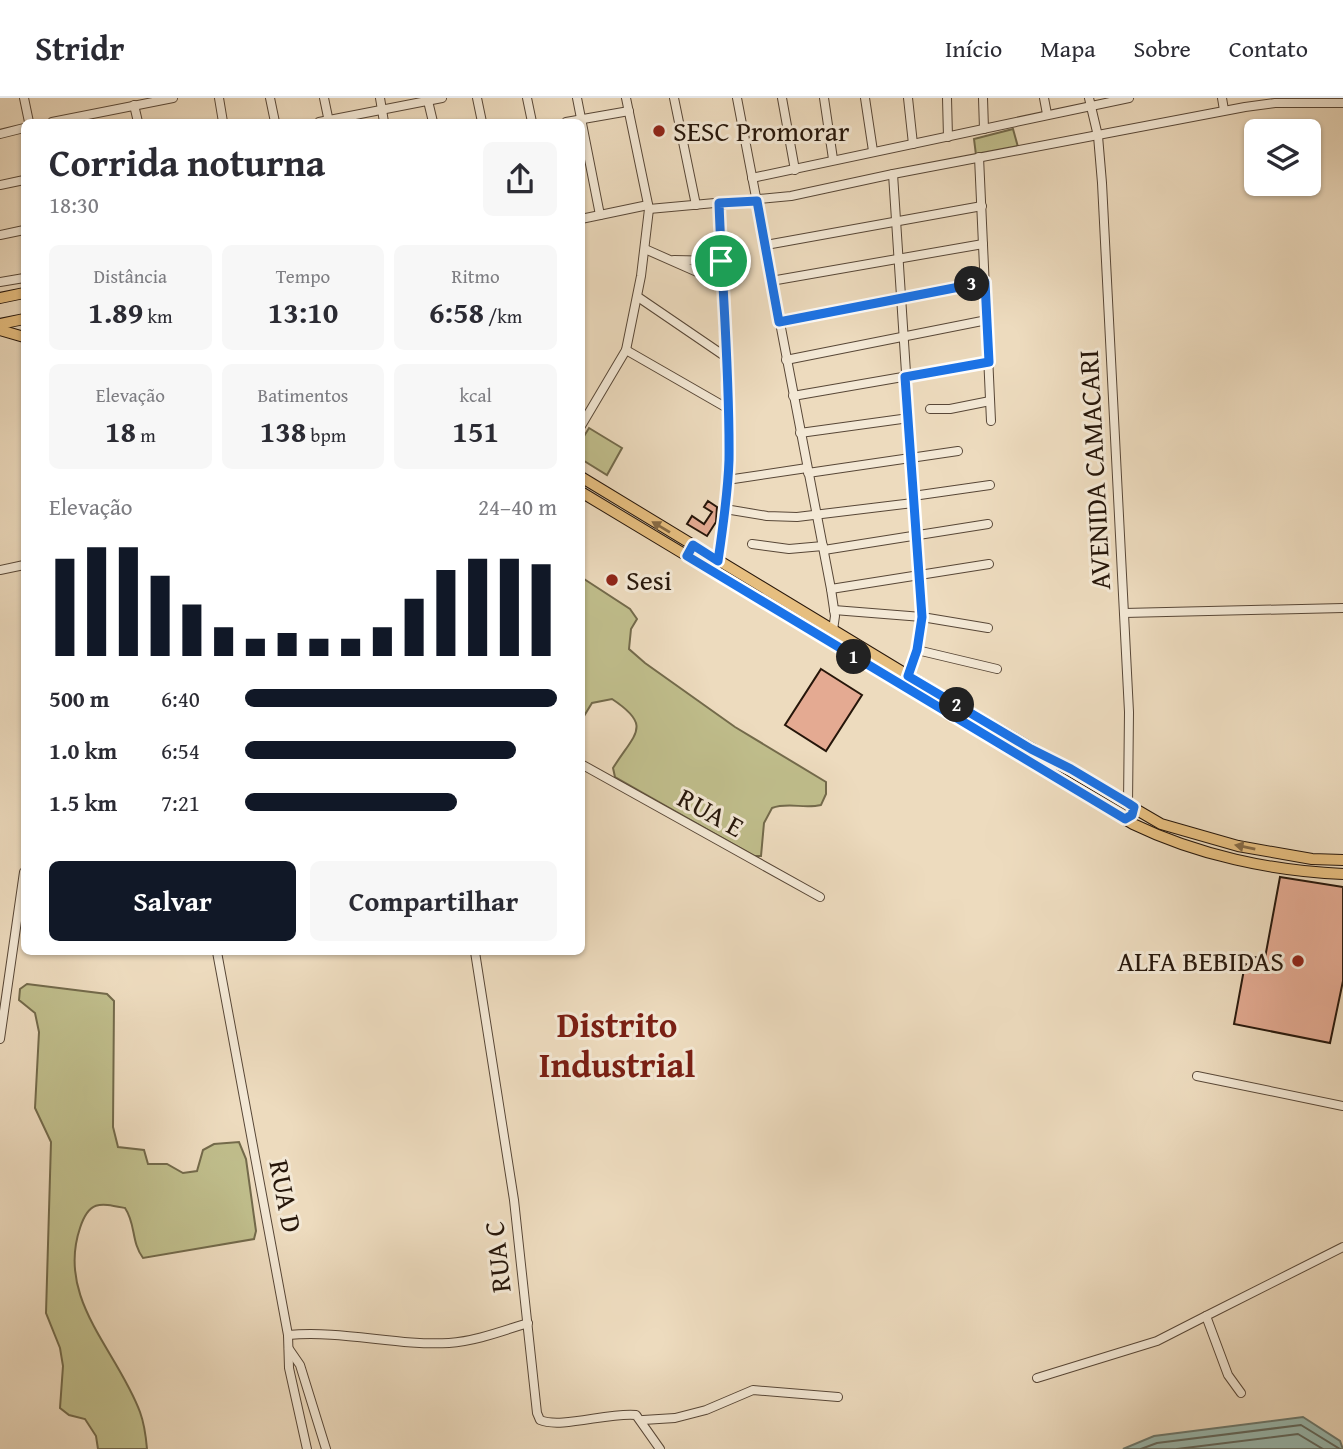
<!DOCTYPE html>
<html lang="pt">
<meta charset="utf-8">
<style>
body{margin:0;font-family:"Gentium Book Plus",serif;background:#f7f7f7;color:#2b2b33;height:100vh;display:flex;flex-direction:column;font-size:26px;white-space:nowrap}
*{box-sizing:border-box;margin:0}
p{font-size:23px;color:#7c7c81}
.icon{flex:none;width:38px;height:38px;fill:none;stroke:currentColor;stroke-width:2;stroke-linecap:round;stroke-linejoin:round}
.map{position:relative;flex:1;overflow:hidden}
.sheet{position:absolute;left:21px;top:21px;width:564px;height:836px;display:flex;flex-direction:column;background:#fff;border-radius:10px;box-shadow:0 2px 5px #0004}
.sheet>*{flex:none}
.buttons{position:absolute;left:1244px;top:21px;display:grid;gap:14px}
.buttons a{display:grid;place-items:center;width:77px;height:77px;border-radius:10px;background:#fff;box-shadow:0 2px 5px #0004;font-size:35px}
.pin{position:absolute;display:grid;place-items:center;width:60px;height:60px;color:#fff;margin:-30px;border:4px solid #fff;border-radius:50%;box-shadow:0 2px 7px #0007}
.km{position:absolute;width:35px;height:35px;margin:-18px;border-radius:50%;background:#222;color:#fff;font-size:19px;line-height:35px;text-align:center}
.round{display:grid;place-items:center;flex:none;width:74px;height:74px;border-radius:10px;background:#f7f7f7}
.summary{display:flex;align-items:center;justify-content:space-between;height:119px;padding:0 28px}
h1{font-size:38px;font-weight:700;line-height:52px}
.figures{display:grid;grid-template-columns:repeat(3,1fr);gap:10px;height:119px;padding:7px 28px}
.figures div{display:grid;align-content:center;border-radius:10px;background:#f7f7f7;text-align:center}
.figures b{font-size:30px;font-weight:700}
.figures small{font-size:19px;font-weight:400}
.figures p{font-size:19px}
.chart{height:196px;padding:14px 28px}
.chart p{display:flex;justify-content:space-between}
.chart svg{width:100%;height:126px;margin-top:7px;stroke:#111827;stroke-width:6}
.button{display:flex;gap:14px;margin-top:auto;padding:14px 28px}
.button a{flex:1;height:80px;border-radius:10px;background:#111827;color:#fff;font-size:28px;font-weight:700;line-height:80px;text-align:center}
.button a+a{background:#f7f7f7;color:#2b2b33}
ul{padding:0 28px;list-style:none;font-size:23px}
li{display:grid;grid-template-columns:112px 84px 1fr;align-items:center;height:52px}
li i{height:18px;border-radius:9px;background:#111827}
header{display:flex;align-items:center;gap:42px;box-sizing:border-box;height:98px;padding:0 35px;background:#fff;border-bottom:2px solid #e1e1e2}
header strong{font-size:33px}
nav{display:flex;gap:38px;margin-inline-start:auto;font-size:24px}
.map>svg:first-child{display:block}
.green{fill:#c0be8c;stroke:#736a4b;stroke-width:2}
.water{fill:#99bbb2;stroke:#6b796f;stroke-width:2}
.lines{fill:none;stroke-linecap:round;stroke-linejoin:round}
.shore{stroke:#60685e;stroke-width:2}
.building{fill:#e4aa92;stroke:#26160a;stroke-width:2}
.minor-casing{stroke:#584737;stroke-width:10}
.major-casing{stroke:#26160a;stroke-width:12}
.minor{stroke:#f3e8d5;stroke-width:8}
.major{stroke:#e6be7f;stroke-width:10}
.oneway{fill:#866a44}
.route-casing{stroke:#fff;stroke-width:14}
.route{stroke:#1a73e8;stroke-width:9}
.poi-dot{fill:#8f2418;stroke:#f3e8d5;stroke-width:2.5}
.labels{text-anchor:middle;stroke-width:6;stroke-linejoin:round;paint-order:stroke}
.poi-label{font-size:28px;fill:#26160a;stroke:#f3e8d5;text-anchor:start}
.street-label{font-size:28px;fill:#26160a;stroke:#f3e8d5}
.district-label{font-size:35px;font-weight:bold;fill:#7a1f14;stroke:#f3e8d5}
</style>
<header>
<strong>Stridr</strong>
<nav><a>Início</a><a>Mapa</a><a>Sobre</a><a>Contato</a></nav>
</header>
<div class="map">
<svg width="1343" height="1351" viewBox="0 0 1343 1351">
<rect width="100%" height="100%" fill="#eddbbe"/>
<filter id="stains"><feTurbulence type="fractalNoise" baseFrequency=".00286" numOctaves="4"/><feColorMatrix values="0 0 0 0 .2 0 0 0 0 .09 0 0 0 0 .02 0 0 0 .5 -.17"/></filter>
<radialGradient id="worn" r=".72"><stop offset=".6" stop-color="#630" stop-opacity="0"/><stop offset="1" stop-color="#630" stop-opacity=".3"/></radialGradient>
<g class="green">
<polygon points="1013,31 1018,49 976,57 974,41"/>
<polygon points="589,330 622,350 607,377 581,361 581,343"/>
<path d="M581 479 630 511 637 521 631 531 629 551 645 565 735 629 826 684V696L821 707C804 711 788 704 772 710L764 725 761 758H754L615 679 613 670C635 635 653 628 612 601L592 605 581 623Z"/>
<path d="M27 886 107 896 114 903 113 1029 118 1049 144 1052 148 1066H167L183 1075 197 1073 203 1052 214 1046 239 1044 246 1061 256 1133 254 1141 143 1160C131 1144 136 1126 125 1110 100 1105 89 1102 80 1130 56 1201 117 1252 140 1314 144 1325 146 1339 147 1351H98L96 1338 85 1321 69 1317 60 1310 63 1268 60 1250 46 1215 51 1044 35 1010 39 934 35 915 19 902 20 891Z"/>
</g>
<polygon class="water" points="1303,1319 1340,1343 1343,1351 1123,1351 1154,1338"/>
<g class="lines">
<g class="shore">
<polyline points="1141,1351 1157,1345 1301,1327 1340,1351"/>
<polyline points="1177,1351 1298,1336 1323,1351"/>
</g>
</g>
<g class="building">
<polygon points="708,403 717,409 716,424 707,438 687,426 692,418 704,426 712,414 704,409"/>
<polygon points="821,571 862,597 826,653 785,627"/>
<polygon points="1280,779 1343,789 1343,883 1330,945 1234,926 1245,866 1253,868 1254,859 1265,860"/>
</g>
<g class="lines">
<g class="minor-casing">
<g id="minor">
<polyline points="24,0 29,24"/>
<polyline points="219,0 223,24"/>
<polyline points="270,0 275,24"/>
<polyline points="324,0 329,24"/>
<polyline points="380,0 384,24"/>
<polyline points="477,0 482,24"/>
<polyline points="527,0 532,24"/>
<polyline points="577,0 600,117"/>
<polyline points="674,0 696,107"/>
<polyline points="737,0 831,491 835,518 833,532"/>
<polyline points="782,0 795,72"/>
<polyline points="824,0 833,61"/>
<polyline points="865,0 873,53"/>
<polyline points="908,0 913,46"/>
<polyline points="947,0 948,39"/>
<polyline points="983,0 984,31"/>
<polyline points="1044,0 1047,16"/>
<polyline points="1089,0 1098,38 1102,85 1129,614 1128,705"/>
<polyline points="1222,0 1224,12"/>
<polyline points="428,3 433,24"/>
<polyline points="134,7 138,24"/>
<polyline points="52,24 173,0"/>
<polyline points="319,24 442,0"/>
<polyline points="566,24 629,13"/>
<polyline points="0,36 24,30"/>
<polyline points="979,59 991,323"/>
<polyline points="893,76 922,519 917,552 908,578"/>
<polyline points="752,80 1129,0"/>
<polyline points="0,87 24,82"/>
<polyline points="649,111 791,98 893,76 1245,9 1275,5 1343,5"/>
<polyline points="581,121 648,107"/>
<polyline points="0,137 24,132"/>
<polyline points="766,147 982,108"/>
<polyline points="645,151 722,185"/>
<polyline points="674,162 721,163"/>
<polyline points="771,183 983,146"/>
<polyline points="0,184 24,180"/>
<polyline points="638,199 726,259"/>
<polyline points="779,224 985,184"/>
<polyline points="626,252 727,310"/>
<polyline points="786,262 987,222"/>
<polyline points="793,298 989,264"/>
<polyline points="930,311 950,311 990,303"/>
<polyline points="581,328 626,252 641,178 649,111 626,0"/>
<polyline points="800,335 909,320"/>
<polyline points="808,375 958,353"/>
<polyline points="727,382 807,370"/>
<polyline points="913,398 990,387"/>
<polyline points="725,411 767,418 797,419 913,405"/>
<polyline points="752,446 789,451 823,448"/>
<polyline points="824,452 988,426"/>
<polyline points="718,463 729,362 719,105"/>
<polyline points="0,472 24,467"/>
<polyline points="831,491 989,466"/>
<polyline points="834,512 922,519 988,530"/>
<polyline points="1124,515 1343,510"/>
<polyline points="917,552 997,571"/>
<polyline points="581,666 820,799"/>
<polyline points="217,854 288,1237 289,1270 307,1351"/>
<path d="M475 854 514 1102 537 1315 540 1322C561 1331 609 1314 636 1317L660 1351"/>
<polyline points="0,941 24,774"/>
<polyline points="1197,978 1343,1008"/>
<path d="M288 1237C343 1232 396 1248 449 1245 476 1243 502 1233 528 1225"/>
<polyline points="289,1251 300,1267 326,1351"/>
<polyline points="1037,1280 1157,1243 1206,1218"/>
<polyline points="1241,1295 1228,1277 1206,1218 1343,1149"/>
<polyline points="643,1322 675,1320 706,1312 753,1292 838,1299"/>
</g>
</g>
<g class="major-casing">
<g id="major">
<polyline points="0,200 24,195"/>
<polyline points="0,226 24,221"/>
<polyline points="0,232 24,239"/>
<polyline points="581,379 947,601 1161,726 1238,748 1312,761 1343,762"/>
<path d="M581 394 1133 726C1197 757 1272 773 1343 776"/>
</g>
</g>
<use href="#minor" class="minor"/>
<use href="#major" class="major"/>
</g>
<defs><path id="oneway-solid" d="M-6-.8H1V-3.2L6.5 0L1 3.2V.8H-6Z" transform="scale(1.75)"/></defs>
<g class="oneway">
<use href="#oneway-solid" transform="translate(661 429) rotate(-149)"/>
<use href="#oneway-solid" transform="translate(1245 749) rotate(-169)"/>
</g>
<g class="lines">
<g class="route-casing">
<path id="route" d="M757 103 779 224 985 184 989 264 905 279 922 519 917 552 908 578 1031 651 1071 671 1128 705 1134 709 1132 717 1125 721 1120 718 687 458 693 447 718 463C723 429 728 395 729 362 730 276 722 190 719 105Z"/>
</g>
<use href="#route" class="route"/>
</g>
<g class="poi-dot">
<circle cx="659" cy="33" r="7"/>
<circle cx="612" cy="482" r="7"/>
<circle cx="1298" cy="863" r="7"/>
</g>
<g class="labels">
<g class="poi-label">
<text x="673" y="43">SESC Promorar</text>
<text x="626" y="492">Sesi</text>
<text x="1284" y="873" text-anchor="end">ALFA BEBIDAS</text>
</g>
<g class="street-label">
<text transform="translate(1094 372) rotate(-93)" y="10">AVENIDA CAMACARI</text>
<text transform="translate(711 714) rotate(29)" y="10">RUA E</text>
<text transform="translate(286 1098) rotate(79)" y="10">RUA D</text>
<text transform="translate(497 1159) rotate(-96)" y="10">RUA C</text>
</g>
<g class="district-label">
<text x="617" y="939">Distrito<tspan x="617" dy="40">Industrial</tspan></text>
</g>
</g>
<rect width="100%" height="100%" filter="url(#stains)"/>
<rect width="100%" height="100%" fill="url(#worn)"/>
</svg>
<div class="buttons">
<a><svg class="icon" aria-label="layers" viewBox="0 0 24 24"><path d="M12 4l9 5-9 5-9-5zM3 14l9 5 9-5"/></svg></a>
</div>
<div class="pin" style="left:721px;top:163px;background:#1e9e55"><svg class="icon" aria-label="arrive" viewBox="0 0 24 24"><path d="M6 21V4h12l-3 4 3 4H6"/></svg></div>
<b class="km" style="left:854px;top:559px">1</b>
<b class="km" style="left:957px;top:607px">2</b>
<b class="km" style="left:972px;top:186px">3</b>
<section class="sheet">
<div class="summary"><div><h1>Corrida noturna</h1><p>18:30</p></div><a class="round"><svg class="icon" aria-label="share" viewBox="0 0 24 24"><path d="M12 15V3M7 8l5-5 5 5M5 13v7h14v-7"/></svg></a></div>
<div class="figures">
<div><p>Distância</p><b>1.89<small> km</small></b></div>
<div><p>Tempo</p><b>13:10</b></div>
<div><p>Ritmo</p><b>6:58<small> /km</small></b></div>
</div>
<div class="figures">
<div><p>Elevação</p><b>18<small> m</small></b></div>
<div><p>Batimentos</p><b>138<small> bpm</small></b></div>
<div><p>kcal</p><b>151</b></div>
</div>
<div class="chart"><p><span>Elevação</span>24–40 m</p>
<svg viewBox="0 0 160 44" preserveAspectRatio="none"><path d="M5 44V10M15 44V6M25 44V6M35 44V16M45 44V26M55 44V34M65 44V38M75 44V36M85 44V38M95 44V38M105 44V34M115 44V24M125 44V14M135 44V10M145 44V10M155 44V12"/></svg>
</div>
<ul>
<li><b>500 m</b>6:40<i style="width:100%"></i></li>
<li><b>1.0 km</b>6:54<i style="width:87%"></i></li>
<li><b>1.5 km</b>7:21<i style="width:68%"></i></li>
</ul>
<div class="button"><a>Salvar</a><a>Compartilhar</a></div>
</section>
</div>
